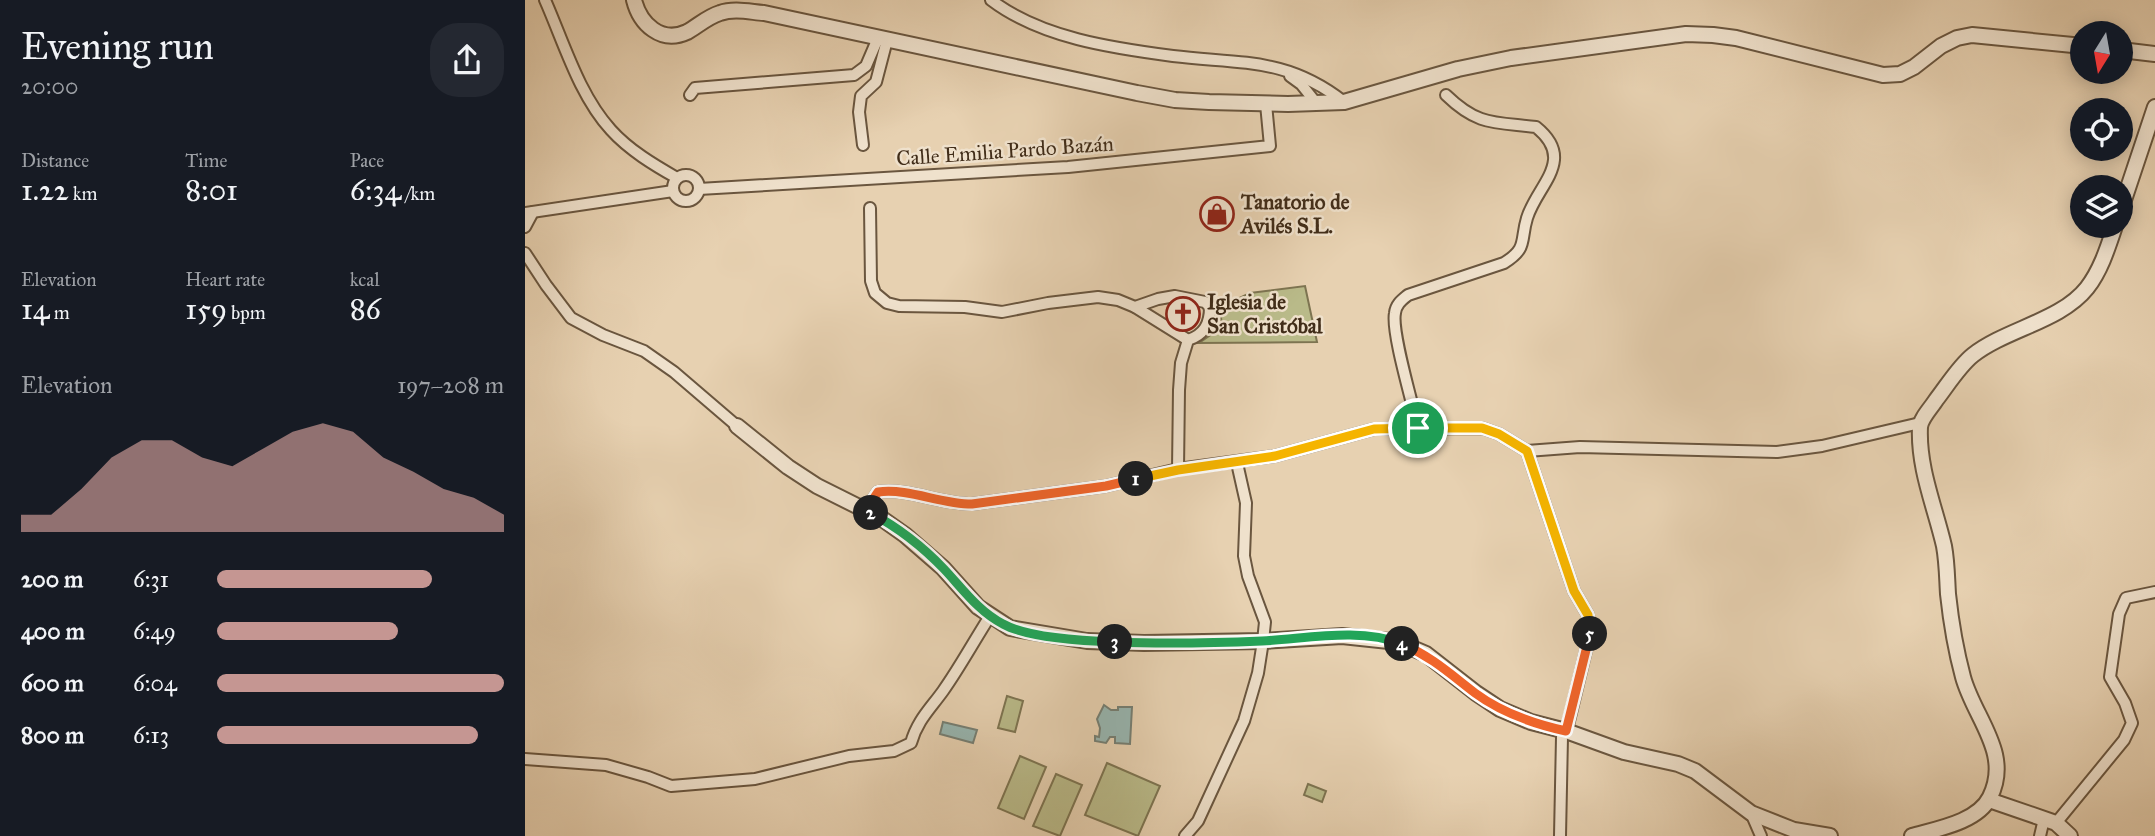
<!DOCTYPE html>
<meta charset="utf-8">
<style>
body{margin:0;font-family:"IM FELL Great Primer",serif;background:#242831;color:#f1f3f6;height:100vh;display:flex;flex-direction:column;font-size:26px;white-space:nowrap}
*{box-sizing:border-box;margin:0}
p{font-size:23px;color:#9ea1a6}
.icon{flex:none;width:38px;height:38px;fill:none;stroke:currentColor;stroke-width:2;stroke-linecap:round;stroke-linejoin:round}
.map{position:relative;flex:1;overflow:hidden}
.sheet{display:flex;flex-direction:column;background:#171b24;width:525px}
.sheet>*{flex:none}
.needle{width:46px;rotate:191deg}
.tools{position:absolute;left:1545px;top:21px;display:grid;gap:14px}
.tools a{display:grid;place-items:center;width:63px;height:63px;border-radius:50%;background:#171b24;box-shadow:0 4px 18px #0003;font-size:35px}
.pin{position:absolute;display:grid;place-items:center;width:60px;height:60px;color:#fff;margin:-30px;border:4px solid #fff;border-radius:50%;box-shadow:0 2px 7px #0007}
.km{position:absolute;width:35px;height:35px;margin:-18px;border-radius:50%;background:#222;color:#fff;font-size:19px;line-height:35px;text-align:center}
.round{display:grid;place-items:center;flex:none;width:74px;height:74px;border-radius:28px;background:#242831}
.head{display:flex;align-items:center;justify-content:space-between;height:119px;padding:0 21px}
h1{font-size:38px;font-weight:600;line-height:52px}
.stats{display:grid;grid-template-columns:repeat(3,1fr);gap:10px;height:119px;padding:7px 21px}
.stats div{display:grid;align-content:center}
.stats b{font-size:30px;font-weight:600}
.stats small{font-size:19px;font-weight:400}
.stats p{font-size:19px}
.chart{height:196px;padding:14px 21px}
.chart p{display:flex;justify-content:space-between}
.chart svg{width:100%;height:126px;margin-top:7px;fill:#c59692;opacity:.7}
ul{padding:0 21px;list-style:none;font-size:23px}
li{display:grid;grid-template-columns:112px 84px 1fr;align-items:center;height:52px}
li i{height:18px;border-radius:9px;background:#c59692}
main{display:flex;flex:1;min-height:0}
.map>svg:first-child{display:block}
.green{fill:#b9ba89;stroke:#7d7451;stroke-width:2}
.water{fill:#97b6b1;stroke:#757f74;stroke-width:2}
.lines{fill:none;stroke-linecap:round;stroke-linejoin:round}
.minor-casing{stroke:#6a563f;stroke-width:14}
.tertiary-casing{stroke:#6a563f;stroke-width:18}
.minor{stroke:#efe1cc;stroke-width:10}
.tertiary{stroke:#efe1cc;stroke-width:14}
.split-1-casing{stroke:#fff;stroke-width:14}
.split-2-casing{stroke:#fff;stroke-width:14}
.split-3-casing{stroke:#fff;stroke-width:14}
.split-4-casing{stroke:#fff;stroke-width:14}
.split-5-casing{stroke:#fff;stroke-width:14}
.split-6-casing{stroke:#fff;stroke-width:14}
.split-1{stroke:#f5b400;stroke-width:9}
.split-2{stroke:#f0652b;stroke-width:9}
.split-3{stroke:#22a559;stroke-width:9}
.split-4{stroke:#22a559;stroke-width:9}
.split-5{stroke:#f0652b;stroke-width:9}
.split-6{stroke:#f5b400;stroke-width:9}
.labels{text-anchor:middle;stroke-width:5;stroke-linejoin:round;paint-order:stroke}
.street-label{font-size:21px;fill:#412d19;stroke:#efe1cc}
.poi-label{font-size:21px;font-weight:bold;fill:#412d19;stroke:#efe1cc;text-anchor:start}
</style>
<main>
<section class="sheet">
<div class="head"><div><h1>Evening run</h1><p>20:00</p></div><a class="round"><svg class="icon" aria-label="share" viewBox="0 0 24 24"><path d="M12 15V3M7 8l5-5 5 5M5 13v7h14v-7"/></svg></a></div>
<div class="stats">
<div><p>Distance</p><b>1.22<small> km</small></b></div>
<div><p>Time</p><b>8:01</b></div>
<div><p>Pace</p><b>6:34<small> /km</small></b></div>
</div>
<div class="stats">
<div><p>Elevation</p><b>14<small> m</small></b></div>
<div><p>Heart rate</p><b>159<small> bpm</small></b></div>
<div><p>kcal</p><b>86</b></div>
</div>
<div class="chart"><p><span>Elevation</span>197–208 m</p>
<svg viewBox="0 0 160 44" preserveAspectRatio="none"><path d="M0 44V38L10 38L20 29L30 18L40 12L50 12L60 18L70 21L80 15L90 9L100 6L110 9L120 18L130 23L140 29L150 32L160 38V44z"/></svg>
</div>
<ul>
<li><b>200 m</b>6:31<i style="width:75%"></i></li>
<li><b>400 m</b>6:49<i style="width:63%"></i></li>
<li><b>600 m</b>6:04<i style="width:100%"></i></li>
<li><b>800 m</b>6:13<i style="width:91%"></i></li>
</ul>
</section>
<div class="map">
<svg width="1630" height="836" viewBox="0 0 1630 836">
<rect width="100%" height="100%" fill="#e7d1b1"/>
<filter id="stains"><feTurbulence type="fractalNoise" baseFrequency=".00286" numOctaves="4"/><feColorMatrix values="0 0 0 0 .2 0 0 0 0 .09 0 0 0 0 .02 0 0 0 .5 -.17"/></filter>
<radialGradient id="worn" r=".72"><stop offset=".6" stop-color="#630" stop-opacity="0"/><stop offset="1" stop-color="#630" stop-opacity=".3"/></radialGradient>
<g class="green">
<polygon points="780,286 792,342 674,343 697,327 695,307 725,293"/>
<polygon points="482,696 498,701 490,732 473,728"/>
<polygon points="495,756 521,767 499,819 473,808"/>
<polygon points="582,763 635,786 613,836 560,815"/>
<polygon points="531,774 557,785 535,836 508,826"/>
<polygon points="783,784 801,791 797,802 779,795"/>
</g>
<g class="water">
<polygon points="579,705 586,710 593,710 593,707 607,707 605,744 590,743 590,737 585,737 581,743 570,741 570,736 574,737 575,728 572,719"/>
<polygon points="418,722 452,730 448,743 415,734"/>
</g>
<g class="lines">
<g class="minor-casing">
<g id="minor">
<path d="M20 0C39 43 54 95 86 130 104 150 129 165 152 178"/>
<path d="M466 0C516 38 587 48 648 56 715 64 762 57 819 102"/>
<polyline points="765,76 776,84 792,104"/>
<polyline points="165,95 170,88 329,75 341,66 353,38"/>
<polyline points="338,145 334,112 336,96 351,82 362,40"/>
<circle cx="161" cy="188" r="13"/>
<polyline points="174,189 543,167 745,146 741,104"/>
<path d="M345 208 346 281 350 293 362 303 374 306 440 307 477 312 523 303 573 297 593 300 610 307 633 299 650 296 680 302 685 307C685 324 679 335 663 340L656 363 654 390 653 469"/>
<polyline points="0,213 148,191"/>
<polyline points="0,227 8,212"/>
<polyline points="0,253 21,285 46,318 78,335 119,351 149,372 212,426"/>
<polyline points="610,307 663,340"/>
<path d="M893 428C888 404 866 332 870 313 871 304 877 300 883 295L979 263C1003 248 995 241 1002 218 1012 185 1052 160 1011 127 969 122 953 126 921 95"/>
<polyline points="1002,451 1049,591 1063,615 1065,634 1043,725 1037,737 1035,836"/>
<path d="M341 510 353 492C385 488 414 504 447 504L581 486 653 469 750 456 849 429 957 428 974 434 1002 451 1055 447 1252 452 1297 446 1395 423"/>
<path d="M0 759 81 765 123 777 146 786 230 779 324 756 369 751 386 743C392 721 405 709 418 691 435 667 449 641 465 616"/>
<polyline points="1226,813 1236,836"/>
<polyline points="1531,823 1599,740 1607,723 1600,703 1585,677 1594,614 1601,598 1630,592"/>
<polyline points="660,836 673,821 719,721 733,673 738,641 740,622 723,576 719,556 721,503 712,463"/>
<polyline points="1515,836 1519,819"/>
</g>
</g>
<g class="tertiary-casing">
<g id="tertiary">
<path d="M109 0C115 24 136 44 162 32 173 26 182 17 195 13 209 8 225 12 239 13L612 93 650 100 684 102 763 104 819 102 933 69 986 58 1161 34 1188 35 1211 38 1358 75 1375 74 1389 67 1416 46 1432 38 1447 35 1558 46"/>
<polyline points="1596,50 1630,54"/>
<polyline points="1596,209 1630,107"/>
<polyline points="212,426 263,467 292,486 356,518 380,535 418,568 453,607 485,628 562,641 619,643 738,641 817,636 873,642 901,654 951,693 975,709 1006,722 1041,731 1099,752 1153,764 1170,771 1226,813 1269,830 1305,836"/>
<polyline points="1464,800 1531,823 1545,836"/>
<path d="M1387 836C1412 829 1453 822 1465 797 1487 753 1449 718 1438 677 1431 651 1426 622 1423 594 1422 578 1422 562 1419 546 1410 507 1393 468 1395 427 1396 418 1406 408 1411 400 1422 386 1434 366 1448 355 1481 329 1536 321 1562 288 1576 270 1583 247 1590 226"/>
</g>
</g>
<use href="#minor" class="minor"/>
<use href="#tertiary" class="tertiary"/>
</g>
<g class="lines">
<g class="split-1-casing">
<polyline id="split-1" points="611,479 653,470 750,456 849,429 893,428"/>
</g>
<g class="split-2-casing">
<path id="split-2" d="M346 513 341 510 353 492C385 488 414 504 447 504L581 486 611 479"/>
</g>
<g class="split-3-casing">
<path id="split-3" d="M346 513C372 527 398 547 419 569 437 588 453 611 478 624 503 638 561 641 590 642"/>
</g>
<g class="split-4-casing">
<path id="split-4" d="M590 642C639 644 688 643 737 641 781 639 834 627 877 644"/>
</g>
<g class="split-5-casing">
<path id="split-5" d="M877 644C907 657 924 673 950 693 977 713 1009 724 1041 731L1065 634"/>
</g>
<g class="split-6-casing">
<polyline id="split-6" points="893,428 957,428 974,434 1002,451 1049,591 1063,615 1065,634"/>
</g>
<use href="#split-1" class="split-1"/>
<use href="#split-2" class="split-2"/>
<use href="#split-3" class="split-3"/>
<use href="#split-4" class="split-4"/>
<use href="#split-5" class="split-5"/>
<use href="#split-6" class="split-6"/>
</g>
<defs>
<g id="shop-ring" transform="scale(1.75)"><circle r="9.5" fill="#efe1cc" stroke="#8f2418" stroke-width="1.5"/><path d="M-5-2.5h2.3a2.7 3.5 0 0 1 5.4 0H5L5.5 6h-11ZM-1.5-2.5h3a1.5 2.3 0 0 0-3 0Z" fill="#8f2418"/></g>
<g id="church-ring" transform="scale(1.75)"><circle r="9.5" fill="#efe1cc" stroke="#8f2418" stroke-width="1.5"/><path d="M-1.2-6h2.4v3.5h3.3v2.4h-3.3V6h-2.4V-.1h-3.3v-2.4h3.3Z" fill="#8f2418"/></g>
</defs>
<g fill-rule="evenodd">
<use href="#shop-ring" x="692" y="214"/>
<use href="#church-ring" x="658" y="314"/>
</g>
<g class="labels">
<g class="street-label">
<text transform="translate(480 151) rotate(-4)" y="7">Calle Emilia Pardo Bazán</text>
</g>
<g class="poi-label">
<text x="716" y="209">Tanatorio de<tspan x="716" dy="24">Avilés S.L.</tspan></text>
<text x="682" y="309">Iglesia de<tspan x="682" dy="24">San Cristóbal</tspan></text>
</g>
</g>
<rect width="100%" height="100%" filter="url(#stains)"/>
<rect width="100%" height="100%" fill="url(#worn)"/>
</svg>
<div class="tools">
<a><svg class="needle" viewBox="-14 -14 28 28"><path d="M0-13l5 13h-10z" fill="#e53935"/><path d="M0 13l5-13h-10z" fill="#9ea1a6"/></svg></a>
<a><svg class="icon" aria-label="locate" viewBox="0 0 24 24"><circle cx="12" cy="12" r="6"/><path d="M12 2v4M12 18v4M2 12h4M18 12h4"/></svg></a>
<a><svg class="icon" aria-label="layers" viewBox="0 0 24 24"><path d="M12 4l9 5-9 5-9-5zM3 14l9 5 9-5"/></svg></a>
</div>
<div class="pin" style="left:893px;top:428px;background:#1e9e55"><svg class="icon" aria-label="arrive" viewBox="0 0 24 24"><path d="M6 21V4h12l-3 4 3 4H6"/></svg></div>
<b class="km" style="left:611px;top:479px">1</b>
<b class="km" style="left:346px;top:513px">2</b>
<b class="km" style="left:590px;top:642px">3</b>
<b class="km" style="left:877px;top:644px">4</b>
<b class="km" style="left:1065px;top:634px">5</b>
</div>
</main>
